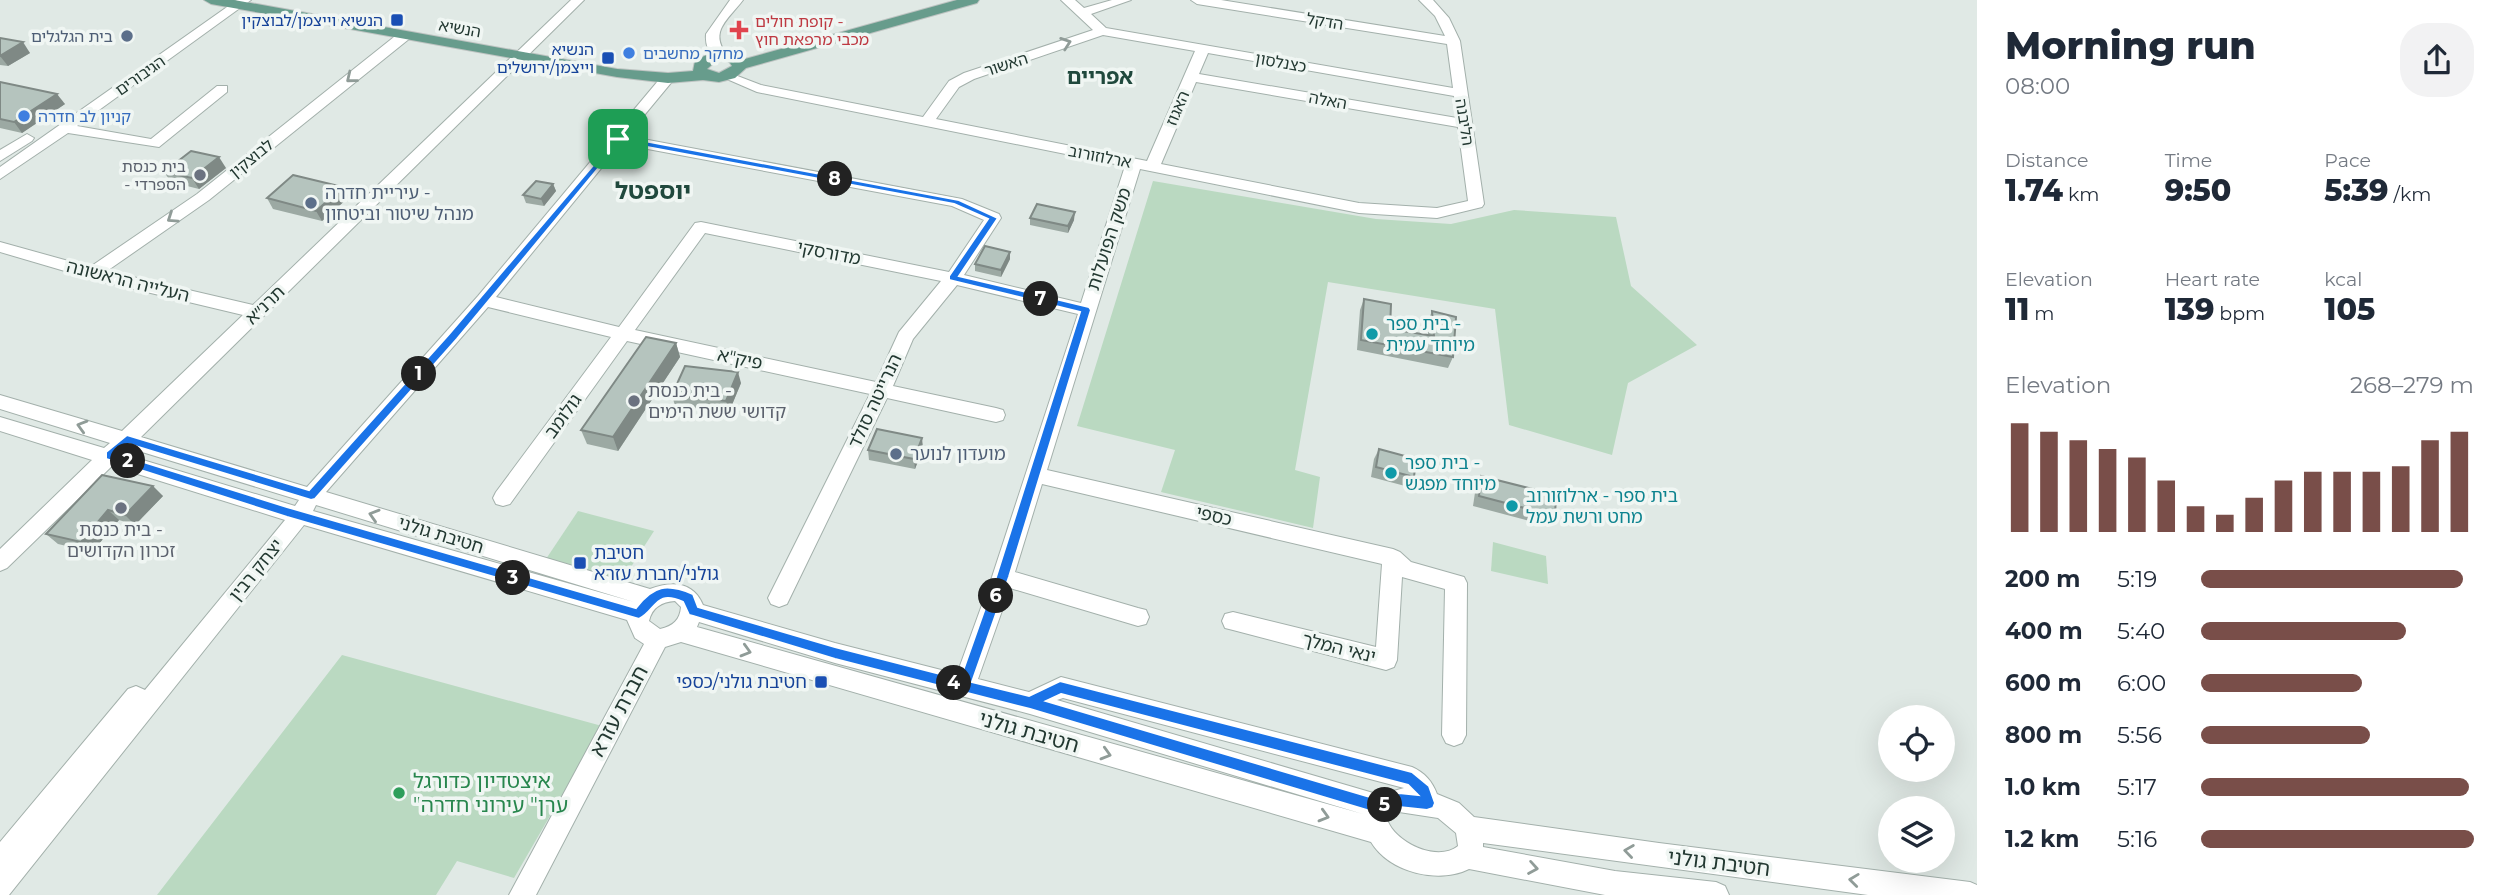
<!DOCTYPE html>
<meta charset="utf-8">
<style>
body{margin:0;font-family:Montserrat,"Noto Sans Hebrew",sans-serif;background:#f2f2f3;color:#1f2937;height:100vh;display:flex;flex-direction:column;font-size:26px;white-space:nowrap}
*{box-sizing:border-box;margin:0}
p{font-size:23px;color:#747a83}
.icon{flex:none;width:38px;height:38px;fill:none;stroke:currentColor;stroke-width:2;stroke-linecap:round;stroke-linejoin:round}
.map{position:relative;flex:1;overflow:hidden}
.side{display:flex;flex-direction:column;background:#fff;width:525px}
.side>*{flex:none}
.tools{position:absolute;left:1878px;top:705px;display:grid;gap:14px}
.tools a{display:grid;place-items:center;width:77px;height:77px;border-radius:50%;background:#fff;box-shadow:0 7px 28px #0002;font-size:35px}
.pin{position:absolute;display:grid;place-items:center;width:60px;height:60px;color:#fff;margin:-30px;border-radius:14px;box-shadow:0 4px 10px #0006}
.km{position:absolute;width:35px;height:35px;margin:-18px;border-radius:50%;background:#222;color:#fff;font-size:19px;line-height:35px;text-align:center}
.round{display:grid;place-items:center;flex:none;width:74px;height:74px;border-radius:28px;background:#f2f2f3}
.summary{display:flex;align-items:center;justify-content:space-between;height:119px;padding:0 28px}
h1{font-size:38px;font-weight:800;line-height:52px}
.stats{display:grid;grid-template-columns:repeat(3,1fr);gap:10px;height:119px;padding:7px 28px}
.stats div{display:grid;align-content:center}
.stats b{font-size:30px;font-weight:800}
.stats small{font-size:19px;font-weight:400}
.stats p{font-size:19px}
.chart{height:196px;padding:14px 28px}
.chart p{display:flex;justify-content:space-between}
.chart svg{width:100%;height:126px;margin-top:7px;stroke:#794e49;stroke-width:6}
ul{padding:0 28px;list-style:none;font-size:23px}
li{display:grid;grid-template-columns:112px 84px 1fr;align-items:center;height:52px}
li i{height:18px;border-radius:9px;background:#794e49}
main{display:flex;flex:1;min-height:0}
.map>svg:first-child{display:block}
.green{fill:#bad9c1}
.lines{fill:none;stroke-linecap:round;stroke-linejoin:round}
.minor-casing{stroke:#a3b0ab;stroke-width:2}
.major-casing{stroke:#bdc3c1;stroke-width:2}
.minor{fill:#fff;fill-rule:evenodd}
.major{fill:#679c8c;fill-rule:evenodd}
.wall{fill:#9ca9a3}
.shaded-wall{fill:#7f8985}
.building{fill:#b5c4be;stroke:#7f8985;stroke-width:2}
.oneway{stroke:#909c98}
.route{fill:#1a73e8;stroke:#fff;stroke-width:2;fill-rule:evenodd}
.transit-dot{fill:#1a4fb4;stroke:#f0f6f3;stroke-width:2.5}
.health-dot{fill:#e0444e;stroke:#f0f6f3;stroke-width:2.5}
.service-dot{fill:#5c6f8a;stroke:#f0f6f3;stroke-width:2.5}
.shop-dot{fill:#3f7fe0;stroke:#f0f6f3;stroke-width:2.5}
.worship-dot{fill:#6b7280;stroke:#f0f6f3;stroke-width:2.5}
.culture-dot{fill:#0f9aa8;stroke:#f0f6f3;stroke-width:2.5}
.leisure-dot{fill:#2e9e5b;stroke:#f0f6f3;stroke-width:2.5}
.labels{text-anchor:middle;stroke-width:7;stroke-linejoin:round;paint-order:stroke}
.far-transit-label{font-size:16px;fill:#164399;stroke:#f0f6f3;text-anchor:end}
.far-health-label{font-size:16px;fill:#be3a42;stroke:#f0f6f3;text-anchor:start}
.far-street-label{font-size:16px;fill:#223831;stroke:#f0f6f3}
.far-service-label{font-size:16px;fill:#4e5e75;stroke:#f0f6f3;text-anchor:end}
.far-shop-label{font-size:16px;fill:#366cbe;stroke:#f0f6f3;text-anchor:start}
.far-worship-label{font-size:16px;fill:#5b616d;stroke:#f0f6f3;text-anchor:end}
.service-label{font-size:18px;fill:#4e5e75;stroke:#f0f6f3;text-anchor:start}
.street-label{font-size:18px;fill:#223831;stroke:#f0f6f3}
.culture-label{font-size:18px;fill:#0d838f;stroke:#f0f6f3;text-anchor:start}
.worship-label{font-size:18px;fill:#5b616d;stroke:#f0f6f3;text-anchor:start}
.transit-label{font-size:18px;fill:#164399;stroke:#f0f6f3;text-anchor:start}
.far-district-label{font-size:21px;font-weight:bold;fill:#20493d;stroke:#f0f6f3}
.near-street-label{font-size:21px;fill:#223831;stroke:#f0f6f3}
.near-leisure-label{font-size:21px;fill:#27864d;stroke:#f0f6f3;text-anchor:start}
.district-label{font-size:24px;font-weight:bold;fill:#20493d;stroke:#f0f6f3}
</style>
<main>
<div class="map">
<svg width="1977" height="895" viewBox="0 0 1977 895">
<rect width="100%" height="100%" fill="#e0e9e5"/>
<g class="green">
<polygon points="1153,181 1376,219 1451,224 1514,210 1616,217 1631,286 1697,345 1628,383 1612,455 1509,425 1495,309 1328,282 1295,470 1320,477 1313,528 1161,492 1175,450 1077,426"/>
<polygon points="578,511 654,531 622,581 546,559"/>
<polygon points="1493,542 1546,556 1548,584 1491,571"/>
<polygon points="342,655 602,726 514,878 457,861 436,895 157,895"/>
</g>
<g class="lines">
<g class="minor-casing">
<g id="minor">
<polygon points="237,0 251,0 77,126 151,139 217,86 227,86 227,92 159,147 68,133 0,179 0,167"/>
<path d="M571 0H584L141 437 307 487 478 296 663 75H673L675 78 627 136 962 199 999 214 1001 218 964 275 1081 303 1125 166 757 92 720 76 727 72 761 85 923 117 949 81 964 73 1093 30 1061 0H1075L1084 8 1112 0H1131L1091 14 1106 28 1453 88 1447 44 1197 4 1191 0H1221L1445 36 1435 16 1419 0H1433L1449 18 1460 41 1484 204 1482 207 1437 218 1359 213 1140 169 1047 470 1393 549 1400 552 1411 562 1464 577 1467 583 1466 735 1462 743 1454 746 1446 743 1442 735 1445 589 1402 577 1397 660 1394 667 1386 670 1233 630 1225 628 1222 621 1225 614 1233 612 1376 647 1382 564 1042 484 1015 572 1138 608 1146 610 1149 617 1146 624 1138 626 1010 588 978 679 1029 692 1061 677 1412 767C1425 773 1432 781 1437 794L1459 803 1474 817 1659 843 1970 882 1977 885V895H1868L1483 843V847L1615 871 1716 882 1725 886 1729 895H1605L1469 869C1439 884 1390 873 1371 842L681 642 665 647 536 895H509L644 644 635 638 627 620 304 525 9 895H0V842L128 689 136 686 145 690 285 520 112 466 7 568 0 571V549L92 460 0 431V417L104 448 110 443 0 409V395L122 431 243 315 92 279 0 252V242L90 267 197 194 399 33H409V39L209 200 107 271 253 305ZM1103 35 1195 51 1147 161 936 119 959 87 974 79ZM1208 53 1454 96 1457 118 1199 74ZM1196 82 1458 127 1468 201 1437 208 1359 203 1161 164ZM621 144 952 206 984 220 949 272 701 222 695 223 619 327 496 297ZM705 233 941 281 899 332 876 382 635 330ZM957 285 1078 314 992 577 957 674 835 643 703 605C693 581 671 581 650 589L326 492 488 307 611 337 496 492 493 498 496 504 503 506 510 504 627 341 870 394 768 598 771 604 779 607 787 604 887 398 996 422 1003 420 1005 415 1003 410 996 408 893 386 913 339ZM129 448 299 500 295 506 123 454ZM316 505 634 602 313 511ZM675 601 681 607C680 620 673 626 660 629L649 621C652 607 662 602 675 601ZM699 622 835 663 1030 714 1363 814 697 627ZM1063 698 1404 788 1380 795 1057 700ZM1399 812 1438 818 1456 833 1458 846C1437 863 1394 842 1387 819Z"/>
<path d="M730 0H743C729 19 708 31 727 55L720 59C709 56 705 45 706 34Z"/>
<polygon points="27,134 34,138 32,141 0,161 0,150"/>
</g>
</g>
<g class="major-casing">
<path id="major" d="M204 0H234L617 69 668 73 693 71 695 61C712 51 728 47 745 59L957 0H979L977 3 746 68 735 78 719 82 703 80 668 83 617 77 211 4ZM717 60H728L732 66 719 73 707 69Z"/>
</g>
<use href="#minor" class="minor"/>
<use href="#major" class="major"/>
</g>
<g class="wall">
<polygon points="0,38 30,53 8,66 0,65"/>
<polygon points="0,82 65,104 22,133 0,128"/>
<polygon points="226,168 199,189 171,182 164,172"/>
<polygon points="553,184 556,191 544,206 526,203 523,195"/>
<polygon points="349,197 322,221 273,209 267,198"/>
<polygon points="1030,218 1074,220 1068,233 1030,225"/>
<polygon points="1010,252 1010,259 1001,277 975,271 975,264"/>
<polygon points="1364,299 1390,329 1428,335 1428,321 1432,311 1453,357 1448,368 1357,350 1360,310"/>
<polygon points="676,343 680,357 618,451 587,444 581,430"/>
<polygon points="741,383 729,412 675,406 672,395"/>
<polygon points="923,448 915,469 869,460 868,450"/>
<polygon points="1379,449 1414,477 1409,487 1371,477 1374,459"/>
<polygon points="102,475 163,496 135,525 119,520 92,552 58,544 46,534"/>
<polygon points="1481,476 1555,516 1549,526 1473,506 1476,486"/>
</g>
<g class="shaded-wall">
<polygon points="23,42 30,53 8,66 0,56"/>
<polygon points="57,94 65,104 22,133 14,122"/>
<polygon points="219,157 226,168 199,189 192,178"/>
<polygon points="553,184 556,191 544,206 541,199"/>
<polygon points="343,187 349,197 322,221 316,211"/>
<polygon points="1075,212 1074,220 1068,233 1068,226"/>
<polygon points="1010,252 1010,259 1001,277 1001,270"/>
<polygon points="676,343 680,357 618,451 613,437"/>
<polygon points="738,372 741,383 729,412 726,401"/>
<polygon points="922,438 923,448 915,469 914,459"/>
<polygon points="153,486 163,496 135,525 125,515"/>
<polygon points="108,510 119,520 92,552 81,542"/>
</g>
<g class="building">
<polygon points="0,38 23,42 0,56"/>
<polygon points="0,82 57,94 14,122 0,119"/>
<polygon points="191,151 219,157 192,178 164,172"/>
<polygon points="293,175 343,187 316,211 267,198"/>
<polygon points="536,181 553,184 541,199 523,195"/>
<polygon points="1037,204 1075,212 1068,226 1030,218"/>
<polygon points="985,246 1010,252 1001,270 975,264"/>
<polygon points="1364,299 1391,304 1390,329 1434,336 1432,311 1456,317 1453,357 1361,340"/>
<polygon points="646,337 676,343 613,437 581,430"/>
<polygon points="685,366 738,372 726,401 672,395"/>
<polygon points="877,429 922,438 914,459 868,450"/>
<polygon points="1379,449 1416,459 1414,477 1376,467"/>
<polygon points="102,475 153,486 125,515 108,510 81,542 46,534"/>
<polygon points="1481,476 1556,495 1555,516 1479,496"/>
</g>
<defs><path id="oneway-chevron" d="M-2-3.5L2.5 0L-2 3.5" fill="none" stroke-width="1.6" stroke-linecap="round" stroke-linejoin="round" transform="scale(1.75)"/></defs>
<g class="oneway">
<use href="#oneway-chevron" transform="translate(1066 43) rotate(-19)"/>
<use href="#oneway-chevron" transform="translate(351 78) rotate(141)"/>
<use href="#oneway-chevron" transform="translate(172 218) rotate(146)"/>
<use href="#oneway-chevron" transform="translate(82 426) rotate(-164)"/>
<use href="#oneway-chevron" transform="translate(374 515) rotate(-163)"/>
<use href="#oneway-chevron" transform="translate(746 651) rotate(16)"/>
<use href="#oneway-chevron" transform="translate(1106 754) rotate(16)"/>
<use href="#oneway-chevron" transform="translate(1324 816) rotate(16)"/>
<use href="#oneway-chevron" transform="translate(1629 851) rotate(-172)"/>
<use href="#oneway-chevron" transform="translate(1533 868) rotate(10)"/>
<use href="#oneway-chevron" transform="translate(1854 880) rotate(-173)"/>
</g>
<path class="route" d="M618 136 959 200 998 218 959 276 1089 307 1091 310 1009 577 972 682 1029 696 1060 681 1412 772 1429 786 1435 803 1433 808 1427 810 1399 807 1380 814 1030 709 835 659 693 616 689 615 683 602C655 589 657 610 639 619L287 517 106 459V452L127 435 309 490 449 334ZM620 142 954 204 988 219 949 276V280L1080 312 996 577 960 679 835 647 698 607 693 594C667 583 653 585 636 608L287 507 118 454 129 444 311 500 315 499 457 339ZM1061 694 1408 785 1418 795 1399 793 1380 800 1046 701Z"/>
<g class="transit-dot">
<rect x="390" y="13" width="14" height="14" rx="3.5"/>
<rect x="601" y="51" width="14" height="14" rx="3.5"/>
<rect x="573" y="556" width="14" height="14" rx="3.5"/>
<rect x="814" y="675" width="14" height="14" rx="3.5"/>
</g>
<path class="health-dot" d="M735.5 19.5h7v7h7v7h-7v7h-7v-7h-7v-7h7z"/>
<g class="service-dot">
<circle cx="127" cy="36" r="7"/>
<circle cx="311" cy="203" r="7"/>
<circle cx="896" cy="454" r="7"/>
</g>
<g class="shop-dot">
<circle cx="629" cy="53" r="7"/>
<circle cx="24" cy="116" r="7"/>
</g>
<g class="worship-dot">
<circle cx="200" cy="175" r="7"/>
<circle cx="634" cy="401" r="7"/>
<circle cx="121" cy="508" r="7"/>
</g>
<g class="culture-dot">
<circle cx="1372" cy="334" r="7"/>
<circle cx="1391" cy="473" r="7"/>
<circle cx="1512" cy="506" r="7"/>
</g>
<circle class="leisure-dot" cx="399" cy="793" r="7"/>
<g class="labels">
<g class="far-transit-label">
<text x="383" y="26">הנשיא וייצמן/לבוצקין</text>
<text x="594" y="55">הנשיא<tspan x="594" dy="18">וייצמן/ירושלים</tspan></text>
</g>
<g class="far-health-label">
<text x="755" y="27">קופת חולים -<tspan x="755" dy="18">מכבי מרפאת חוץ</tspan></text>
</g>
<g class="far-street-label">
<text transform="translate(1325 21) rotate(9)" y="6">הדקל</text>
<text transform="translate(460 28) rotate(10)" y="6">הנשיא</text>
<text transform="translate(1281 62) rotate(10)" y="6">כצנלסון</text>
<text transform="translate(1006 64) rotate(-18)" y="6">האשור</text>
<text transform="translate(140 75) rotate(-35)" y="6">הגיבורים</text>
<text transform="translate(1328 100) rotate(10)" y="6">האלה</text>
<text transform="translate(1177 108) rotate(-67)" y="6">האגוז</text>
<text transform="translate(1465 122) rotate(81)" y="6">הליבנה</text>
<text transform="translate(1100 156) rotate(11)" y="6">ארלוזורוב</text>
<text transform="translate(251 158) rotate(-39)" y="6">לבוצקין</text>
</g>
<g class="far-service-label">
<text x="113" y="42">בית הגלגלים</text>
</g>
<g class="far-shop-label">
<text x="643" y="59">מחקר מחשבים</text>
<text x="38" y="122">קניון לב חדרה</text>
</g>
<g class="far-worship-label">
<text x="186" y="172">בית כנסת<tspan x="186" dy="18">- הספרדי</tspan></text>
</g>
<g class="service-label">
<text x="325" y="199">עיריית חדרה -<tspan x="325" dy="21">מנהל שיטור וביטחון</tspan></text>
<text x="910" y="460">מועדון לנוער</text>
</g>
<g class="street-label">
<text transform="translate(1109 239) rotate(-72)" y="6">משק הפועלות</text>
<text transform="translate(829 253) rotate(11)" y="6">מדורסקי</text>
<text transform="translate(128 281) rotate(14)" y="6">העלייה הראשונה</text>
<text transform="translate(265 305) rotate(-44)" y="6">תרנ״א</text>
<text transform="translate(740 359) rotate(12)" y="6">פיק"א</text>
<text transform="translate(875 401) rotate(-65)" y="6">הנרייטה סולד</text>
<text transform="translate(563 416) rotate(-54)" y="6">גולומב</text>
<text transform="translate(1214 516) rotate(13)" y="6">כספי</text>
<text transform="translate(441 535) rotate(17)" y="6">חטיבת גולני</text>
<text transform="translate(256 570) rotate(-51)" y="6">יצחק רבין</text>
<text transform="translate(1339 648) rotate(14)" y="6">ינאי המלך</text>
</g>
<g class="culture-label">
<text x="1386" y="330">בית ספר -<tspan x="1386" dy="21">מיוחד עמית</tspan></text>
<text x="1405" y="469">בית ספר -<tspan x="1405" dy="21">מיוחד מפגש</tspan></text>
<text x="1526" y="502">בית ספר - ארלוזורוב<tspan x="1526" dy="21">מחט ורשת עמל</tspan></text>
</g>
<g class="worship-label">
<text x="648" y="397">בית כנסת -<tspan x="648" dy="21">קדושי ששת הימים</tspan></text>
<text x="121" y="536" text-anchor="middle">בית כנסת -<tspan x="121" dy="21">זכרון הקדושים</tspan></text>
</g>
<g class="transit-label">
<text x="594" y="559">חטיבת<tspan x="594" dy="21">גולני/חברת עזרא</tspan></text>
<text x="807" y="688" text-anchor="end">חטיבת גולני/כספי</text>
</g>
<g class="far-district-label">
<text x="1100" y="84">אפריים</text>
</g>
<g class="near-street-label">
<text transform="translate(619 711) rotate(-62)" y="7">חברת עזרא</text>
<text transform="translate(1029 732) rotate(16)" y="7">חטיבת גולני</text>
<text transform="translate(1719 863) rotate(7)" y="7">חטיבת גולני</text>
</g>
<g class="near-leisure-label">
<text x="413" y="788">איצטדיון כדורגל<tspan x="413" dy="24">"ערן" עירוני חדרה</tspan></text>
</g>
<g class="district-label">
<text x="653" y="199">יוספטל</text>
</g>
</g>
</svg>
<div class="tools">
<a><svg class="icon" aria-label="locate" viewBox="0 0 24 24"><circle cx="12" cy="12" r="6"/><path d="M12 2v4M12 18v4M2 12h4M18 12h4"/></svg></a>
<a><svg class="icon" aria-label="layers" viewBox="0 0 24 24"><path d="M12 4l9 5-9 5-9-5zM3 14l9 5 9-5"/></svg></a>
</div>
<div class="pin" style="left:618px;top:139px;background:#1e9e55"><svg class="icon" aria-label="arrive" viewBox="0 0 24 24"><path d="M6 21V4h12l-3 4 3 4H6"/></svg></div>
<b class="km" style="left:419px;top:374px">1</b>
<b class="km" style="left:128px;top:461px">2</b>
<b class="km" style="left:513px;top:578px">3</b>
<b class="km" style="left:954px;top:683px">4</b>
<b class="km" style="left:1385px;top:805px">5</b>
<b class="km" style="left:996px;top:596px">6</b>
<b class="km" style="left:1041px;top:299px">7</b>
<b class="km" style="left:835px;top:179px">8</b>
</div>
<section class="side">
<div class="summary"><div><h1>Morning run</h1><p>08:00</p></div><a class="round"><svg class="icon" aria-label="share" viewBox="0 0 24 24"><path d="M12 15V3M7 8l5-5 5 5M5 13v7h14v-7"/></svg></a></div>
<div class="stats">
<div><p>Distance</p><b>1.74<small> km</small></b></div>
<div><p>Time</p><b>9:50</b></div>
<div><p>Pace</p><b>5:39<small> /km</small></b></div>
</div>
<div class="stats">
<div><p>Elevation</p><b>11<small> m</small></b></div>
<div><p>Heart rate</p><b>139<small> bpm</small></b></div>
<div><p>kcal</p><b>105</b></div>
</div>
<div class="chart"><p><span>Elevation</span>268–279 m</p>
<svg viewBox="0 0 160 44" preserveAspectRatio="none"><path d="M5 44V6M15 44V9M25 44V12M35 44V15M45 44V18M55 44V26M65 44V35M75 44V38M85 44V32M95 44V26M105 44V23M115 44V23M125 44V23M135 44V21M145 44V12M155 44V9"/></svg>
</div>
<ul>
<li><b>200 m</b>5:19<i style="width:96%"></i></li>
<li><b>400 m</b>5:40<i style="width:75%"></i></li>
<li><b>600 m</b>6:00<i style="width:59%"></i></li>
<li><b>800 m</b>5:56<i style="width:62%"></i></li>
<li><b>1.0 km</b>5:17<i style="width:98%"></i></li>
<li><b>1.2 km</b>5:16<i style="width:100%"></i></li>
</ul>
</section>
</main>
